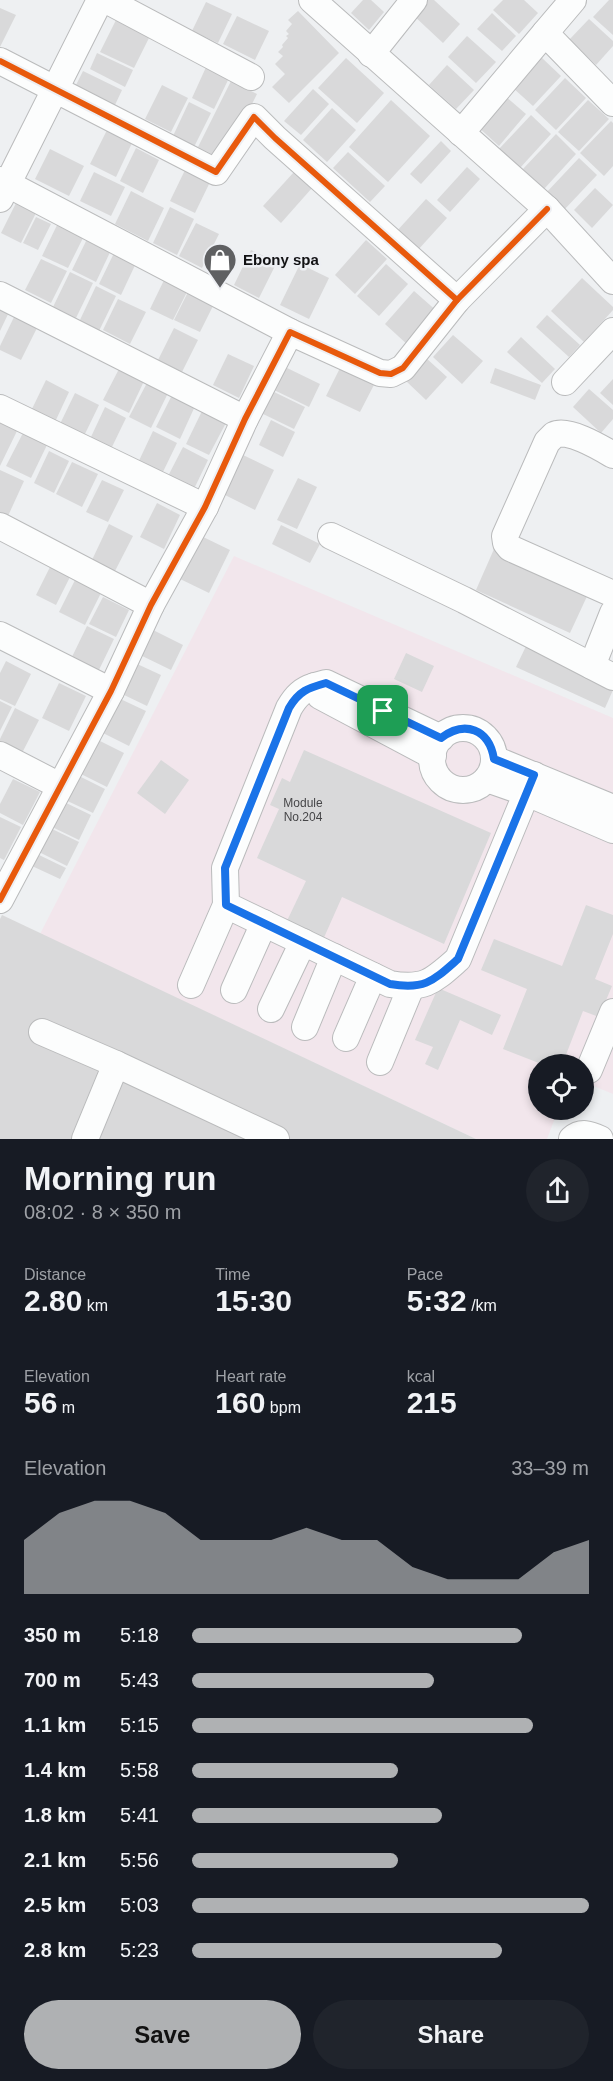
<!DOCTYPE html>
<meta charset="utf-8">
<style>
body{margin:0;font-family:Arial,sans-serif;background:#20242c;color:#f1f3f6;height:100vh;display:flex;flex-direction:column;font-size:22px;white-space:nowrap}
*{box-sizing:border-box;margin:0}
p{font-size:20px;color:#9ea1a6}
.icon{flex:none;width:33px;height:33px;fill:none;stroke:currentColor;stroke-width:2;stroke-linecap:round;stroke-linejoin:round}
.map{position:relative;height:1139px;overflow:hidden}
.drawer{display:flex;flex-direction:column;background:#171b24;flex:1}
.drawer>*{flex:none}
.buttons{position:absolute;left:528px;top:1054px;display:grid;gap:12px}
.buttons a{display:grid;place-items:center;width:66px;height:66px;border-radius:50%;background:#171b24;box-shadow:0 3px 9px #0003;font-size:30px}
.pin{position:absolute;display:grid;place-items:center;width:51px;height:51px;color:#fff;margin:-26px;border-radius:12px;box-shadow:0 3px 9px #0006}
.round{display:grid;place-items:center;flex:none;width:63px;height:63px;border-radius:32px;background:#20242c}
.head{display:flex;align-items:center;justify-content:space-between;height:102px;padding:0 24px}
h1{font-size:33px;font-weight:700;line-height:45px}
.metrics{display:grid;grid-template-columns:repeat(3,1fr);gap:9px;height:102px;padding:6px 24px}
.metrics div{display:grid;align-content:center}
.metrics b{font-size:30px;font-weight:700}
.metrics small{font-size:16px;font-weight:400}
.metrics p{font-size:16px}
.chart{height:168px;padding:12px 24px}
.chart p{display:flex;justify-content:space-between}
.chart svg{width:100%;height:108px;margin-top:6px;fill:#afb1b3;opacity:.7}
.primary-button{display:flex;gap:12px;margin-top:auto;padding:12px 24px}
.primary-button a{flex:1;height:69px;border-radius:36px;background:#afb1b3;color:#111;font-size:24px;font-weight:700;line-height:69px;text-align:center}
.primary-button a+a{background:#20242c;color:#f1f3f6}
ul{padding:0 24px;list-style:none;font-size:20px}
li{display:grid;grid-template-columns:96px 72px 1fr;align-items:center;height:45px}
li i{height:15px;border-radius:8px;background:#afb1b3}
.map>svg:first-child{display:block}
.commercial{fill:#f2e6ec}
.building{fill:#d9d9da}
.lines{fill:none;stroke-linecap:round;stroke-linejoin:round}
.minor-casing{stroke:#babbbc;stroke-width:28}
.minor{stroke:#fcfdfd;stroke-width:26}
.cycleway-casing{stroke:#edeff3;stroke-width:10}
.cycleway{stroke:#e8590c;stroke-width:6}
.route-casing{stroke:#fff;stroke-width:12}
.route{stroke:#1a73e8;stroke-width:8}
.labels{text-anchor:middle;stroke-width:5;stroke-linejoin:round;paint-order:stroke}
.number-label{font-size:12px;fill:#464648}
.poi-label{font-size:15px;font-weight:bold;fill:#121214;stroke:#edeff3;text-anchor:start}
</style>
<div class="map">
<svg width="613" height="1139" viewBox="0 0 613 1139">
<rect width="100%" height="100%" fill="#eef0f2"/>
<polygon class="commercial" points="234,556 613,718 613,1094 584,1082 584,1065 538,1065 538,1110 558,1110 547,1139 476,1139 40,934"/>
<g class="building">
<polygon points="363,0 371,0 384,12 369,30 351,13"/>
<polygon points="425,0 434,0 460,24 443,43 412,14"/>
<polygon points="503,0 524,0 538,13 519,34 493,10"/>
<polygon points="609,0 613,0 613,35 593,17"/>
<polygon points="206,2 232,14 218,43 192,31"/>
<polygon points="0,8 16,15 0,47"/>
<polygon points="298,11 339,53 289,103 272,87 285,74 275,64 283,56 278,52 283,47 282,45 288,38 286,36 289,34 286,31 292,24 288,20"/>
<polygon points="492,13 516,36 502,51 477,29"/>
<polygon points="237,16 269,31 255,60 223,44"/>
<polygon points="589,19 613,41 613,46 596,65 569,40"/>
<polygon points="116,20 150,36 134,68 100,52"/>
<polygon points="467,36 496,62 476,83 448,57"/>
<polygon points="97,53 133,70 125,87 90,69"/>
<polygon points="541,57 561,76 533,106 512,87"/>
<polygon points="346,58 384,93 357,123 318,88"/>
<polygon points="207,65 230,76 214,109 192,98"/>
<polygon points="447,65 474,90 456,109 429,85"/>
<polygon points="83,71 122,90 115,105 76,85"/>
<polygon points="565,78 586,98 556,130 535,110"/>
<polygon points="231,81 257,94 224,160 198,147"/>
<polygon points="162,85 188,98 171,132 145,119"/>
<polygon points="313,89 329,104 301,135 284,121"/>
<polygon points="504,95 526,114 499,146 477,126"/>
<polygon points="391,100 430,136 388,182 349,147"/>
<polygon points="588,100 609,119 579,151 558,132"/>
<polygon points="189,102 211,113 194,147 173,136"/>
<polygon points="332,108 356,130 327,162 303,140"/>
<polygon points="531,115 551,134 520,168 499,149"/>
<polygon points="611,121 613,123 613,166 604,176 580,153"/>
<polygon points="107,130 132,143 116,177 90,164"/>
<polygon points="556,134 576,154 544,189 523,169"/>
<polygon points="441,141 451,151 421,184 410,174"/>
<polygon points="136,148 159,160 143,193 120,181"/>
<polygon points="50,149 84,166 69,196 35,179"/>
<polygon points="348,152 385,186 370,202 333,168"/>
<polygon points="579,158 597,175 563,211 545,194"/>
<polygon points="467,167 480,179 450,212 437,200"/>
<polygon points="186,168 211,180 195,213 170,201"/>
<polygon points="94,172 125,187 111,216 80,201"/>
<polygon points="294,172 312,188 281,223 263,206"/>
<polygon points="595,188 613,205 592,228 574,210"/>
<polygon points="131,191 164,208 148,241 115,224"/>
<polygon points="426,199 447,218 417,251 396,232"/>
<polygon points="17,201 37,211 21,243 1,233"/>
<polygon points="170,207 194,219 177,255 153,243"/>
<polygon points="36,217 51,224 38,250 23,243"/>
<polygon points="60,219 86,232 68,268 42,256"/>
<polygon points="196,223 219,234 202,268 179,256"/>
<polygon points="88,237 112,248 96,282 72,270"/>
<polygon points="366,240 387,259 355,294 335,275"/>
<polygon points="251,250 277,262 259,298 234,285"/>
<polygon points="115,251 137,261 121,295 99,284"/>
<polygon points="41,259 67,271 51,303 25,290"/>
<polygon points="300,264 329,278 309,319 280,305"/>
<polygon points="386,264 408,284 379,316 357,296"/>
<polygon points="70,272 93,283 76,318 53,307"/>
<polygon points="167,274 190,286 173,320 150,309"/>
<polygon points="582,278 613,307 613,310 584,342 551,311"/>
<polygon points="192,284 218,296 200,332 174,320"/>
<polygon points="96,286 116,296 99,331 79,322"/>
<polygon points="414,291 439,313 409,346 385,324"/>
<polygon points="118,299 146,312 130,344 103,330"/>
<polygon points="0,305 10,310 0,331"/>
<polygon points="15,315 38,326 21,360 0,350 0,346"/>
<polygon points="547,315 580,345 569,357 536,327"/>
<polygon points="174,328 198,340 182,372 158,360"/>
<polygon points="453,335 483,361 462,384 433,357"/>
<polygon points="521,337 555,369 542,383 507,352"/>
<polygon points="228,354 254,366 239,398 213,385"/>
<polygon points="426,358 447,377 426,400 406,381"/>
<polygon points="343,362 377,379 360,412 326,396"/>
<polygon points="283,366 320,384 309,407 272,389"/>
<polygon points="120,367 145,379 129,413 103,400"/>
<polygon points="495,368 541,385 535,400 490,383"/>
<polygon points="613,379 613,405 600,393"/>
<polygon points="46,380 69,392 55,422 31,411"/>
<polygon points="148,381 169,391 151,428 129,417"/>
<polygon points="589,389 613,410 613,419 601,433 573,407"/>
<polygon points="270,390 305,407 294,429 259,412"/>
<polygon points="75,393 99,405 83,438 59,426"/>
<polygon points="173,393 196,404 180,439 156,427"/>
<polygon points="105,407 126,418 111,449 90,439"/>
<polygon points="203,409 227,421 209,455 186,444"/>
<polygon points="271,420 295,432 283,457 259,445"/>
<polygon points="0,422 17,431 0,466"/>
<polygon points="153,431 177,443 160,478 136,467"/>
<polygon points="23,433 47,445 31,478 6,466"/>
<polygon points="183,447 208,460 192,493 166,480"/>
<polygon points="49,451 69,461 54,493 34,483"/>
<polygon points="241,454 274,470 255,510 221,493"/>
<polygon points="72,462 98,474 82,507 56,494"/>
<polygon points="0,470 24,481 8,516 0,512"/>
<polygon points="298,478 317,487 297,529 277,520"/>
<polygon points="102,480 124,490 108,522 86,512"/>
<polygon points="157,503 180,515 164,549 140,537"/>
<polygon points="109,524 133,536 115,571 92,560"/>
<polygon points="281,525 320,544 310,563 272,544"/>
<polygon points="197,534 230,550 209,593 176,577"/>
<polygon points="494,549 589,592 570,633 476,590"/>
<polygon points="52,563 72,573 56,605 36,595"/>
<polygon points="77,576 103,589 85,625 59,612"/>
<polygon points="103,597 129,610 116,637 89,624"/>
<polygon points="87,626 114,639 96,676 69,663"/>
<polygon points="147,627 183,645 171,670 134,652"/>
<polygon points="528,642 613,681 613,690 605,708 516,667"/>
<polygon points="406,653 434,666 422,692 394,679"/>
<polygon points="6,661 31,674 15,706 0,699 0,673"/>
<polygon points="135,663 161,675 147,706 120,693"/>
<polygon points="59,683 86,696 69,731 42,718"/>
<polygon points="114,696 146,711 129,746 97,730"/>
<polygon points="0,701 12,707 0,731"/>
<polygon points="15,708 39,720 21,755 0,745 0,739"/>
<polygon points="92,737 124,753 107,787 75,771"/>
<polygon points="304,750 491,833 444,944 342,897 322,942 285,925 306,881 257,858 279,809 270,805 282,778 290,782"/>
<polygon points="161,760 189,780 165,814 137,793"/>
<polygon points="71,772 105,789 93,813 59,797"/>
<polygon points="13,779 40,792 23,825 0,813 0,804"/>
<polygon points="60,800 91,815 79,840 48,825"/>
<polygon points="0,817 21,827 4,860 0,858"/>
<polygon points="48,827 79,842 67,866 37,851"/>
<polygon points="37,854 66,868 60,879 32,866"/>
<polygon points="586,905 613,915 613,934 595,979 612,986 599,1017 583,1011 562,1065 544,1065 503,1049 527,989 481,970 494,939 562,966"/>
<polygon points="2,915 476,1139 0,1139 0,919"/>
<polygon points="438,988 501,1015 492,1035 460,1020 438,1070 425,1064 433,1047 415,1040"/>
</g>
<g class="lines">
<g class="minor-casing">
<g id="minor">
<polyline points="106,0 251,77"/>
<polyline points="312,0 547,209 613,281"/>
<polyline points="545,33 573,0"/>
<polyline points="371,54 414,0"/>
<polyline points="0,61 216,172 254,117 275,138 457,300"/>
<polyline points="461,133 545,33 613,103"/>
<polyline points="0,180 290,332"/>
<polyline points="0,199 100,0"/>
<polyline points="0,295 245,419"/>
<polyline points="565,382 613,331"/>
<polyline points="0,408 205,507"/>
<path d="M613 455C601 448 568 428 554 435 553 436 548 441 547 442L505 536 506 543 510 548 613 594"/>
<polyline points="0,526 151,605"/>
<polyline points="331,536 464,600 613,677"/>
<polyline points="0,635 111,691"/>
<polyline points="592,666 613,613"/>
<path d="M315 686C302 690 296 696 289 708L225 868 226 905 390 984C425 990 433 981 458 959L534 775"/>
<circle cx="463" cy="759" r="31"/>
<polyline points="0,755 60,786"/>
<polyline points="433,756 320,696 315,686 326,683 441,738"/>
<polyline points="494,759 613,808"/>
<polyline points="487,779 527,793 613,830"/>
<polyline points="0,900 111,691 151,605 205,507 245,419 290,332 380,373 391,374 403,368 457,300 547,209"/>
<polyline points="191,985 226,905"/>
<polyline points="234,990 264,923"/>
<polyline points="271,1009 303,942"/>
<polyline points="305,1027 334,957"/>
<polyline points="42,1032 116,1064 276,1139"/>
<polyline points="346,1038 373,976"/>
<polyline points="380,1062 411,987"/>
<polyline points="589,1070 613,1012"/>
<polyline points="85,1139 116,1064"/>
<path d="M572 1139C581 1131 590 1134 600 1139"/>
</g>
</g>
<use href="#minor" class="minor"/>
<g class="cycleway-casing">
<g id="cycleway">
<polyline points="0,61 216,172 254,117 275,138 457,300"/>
<polyline points="0,900 111,691 151,605 205,507 245,419 290,332 380,373 391,374 403,368 457,300 547,209"/>
</g>
</g>
<use href="#cycleway" class="cycleway"/>
</g>
<g class="lines">
<g class="route-casing">
<path id="route" d="M326 683 441 738C465 720 489 729 494 759L534 775 458 959C433 981 425 990 390 984L226 905 225 868 289 708C299 691 308 688 326 683Z"/>
</g>
<use href="#route" class="route"/>
</g>
<defs>
<g id="shop-pin" transform="scale(1.725)"><path d="M0 17L-7.5 6A9.5 9.5 0 1 1 7.5 6Z" fill="#5f6062" stroke="#edeff3"/><path d="M-5-2.5h2.3a2.7 3.5 0 0 1 5.4 0H5L5.5 6h-11ZM-1.5-2.5h3a1.5 2.3 0 0 0-3 0Z" fill="#fff"/></g>
</defs>
<g fill-rule="evenodd">
<use href="#shop-pin" x="220" y="260"/>
</g>
<g class="labels">
<g class="number-label">
<text x="303" y="807">Module<tspan x="303" dy="14">No.204</tspan></text>
</g>
<g class="poi-label">
<text x="243" y="265">Ebony spa</text>
</g>
</g>
</svg>
<div class="buttons">
<a><svg class="icon" aria-label="locate" viewBox="0 0 24 24"><circle cx="12" cy="12" r="6"/><path d="M12 2v4M12 18v4M2 12h4M18 12h4"/></svg></a>
</div>
<div class="pin" style="left:383px;top:711px;background:#1e9e55"><svg class="icon" aria-label="arrive" viewBox="0 0 24 24"><path d="M6 21V4h12l-3 4 3 4H6"/></svg></div>
</div>
<section class="drawer">
<div class="head"><div><h1>Morning run</h1><p>08:02 · 8 × 350 m</p></div><a class="round"><svg class="icon" aria-label="share" viewBox="0 0 24 24"><path d="M12 15V3M7 8l5-5 5 5M5 13v7h14v-7"/></svg></a></div>
<div class="metrics">
<div><p>Distance</p><b>2.80<small> km</small></b></div>
<div><p>Time</p><b>15:30</b></div>
<div><p>Pace</p><b>5:32<small> /km</small></b></div>
</div>
<div class="metrics">
<div><p>Elevation</p><b>56<small> m</small></b></div>
<div><p>Heart rate</p><b>160<small> bpm</small></b></div>
<div><p>kcal</p><b>215</b></div>
</div>
<div class="chart"><p><span>Elevation</span>33–39 m</p>
<svg viewBox="0 0 160 44" preserveAspectRatio="none"><path d="M0 44V22L10 11L20 6L30 6L40 11L50 22L60 22L70 22L80 17L90 22L100 22L110 33L120 38L130 38L140 38L150 27L160 22V44z"/></svg>
</div>
<ul>
<li><b>350 m</b>5:18<i style="width:83%"></i></li>
<li><b>700 m</b>5:43<i style="width:61%"></i></li>
<li><b>1.1 km</b>5:15<i style="width:86%"></i></li>
<li><b>1.4 km</b>5:58<i style="width:52%"></i></li>
<li><b>1.8 km</b>5:41<i style="width:63%"></i></li>
<li><b>2.1 km</b>5:56<i style="width:52%"></i></li>
<li><b>2.5 km</b>5:03<i style="width:100%"></i></li>
<li><b>2.8 km</b>5:23<i style="width:78%"></i></li>
</ul>
<div class="primary-button"><a>Save</a><a>Share</a></div>
</section>
